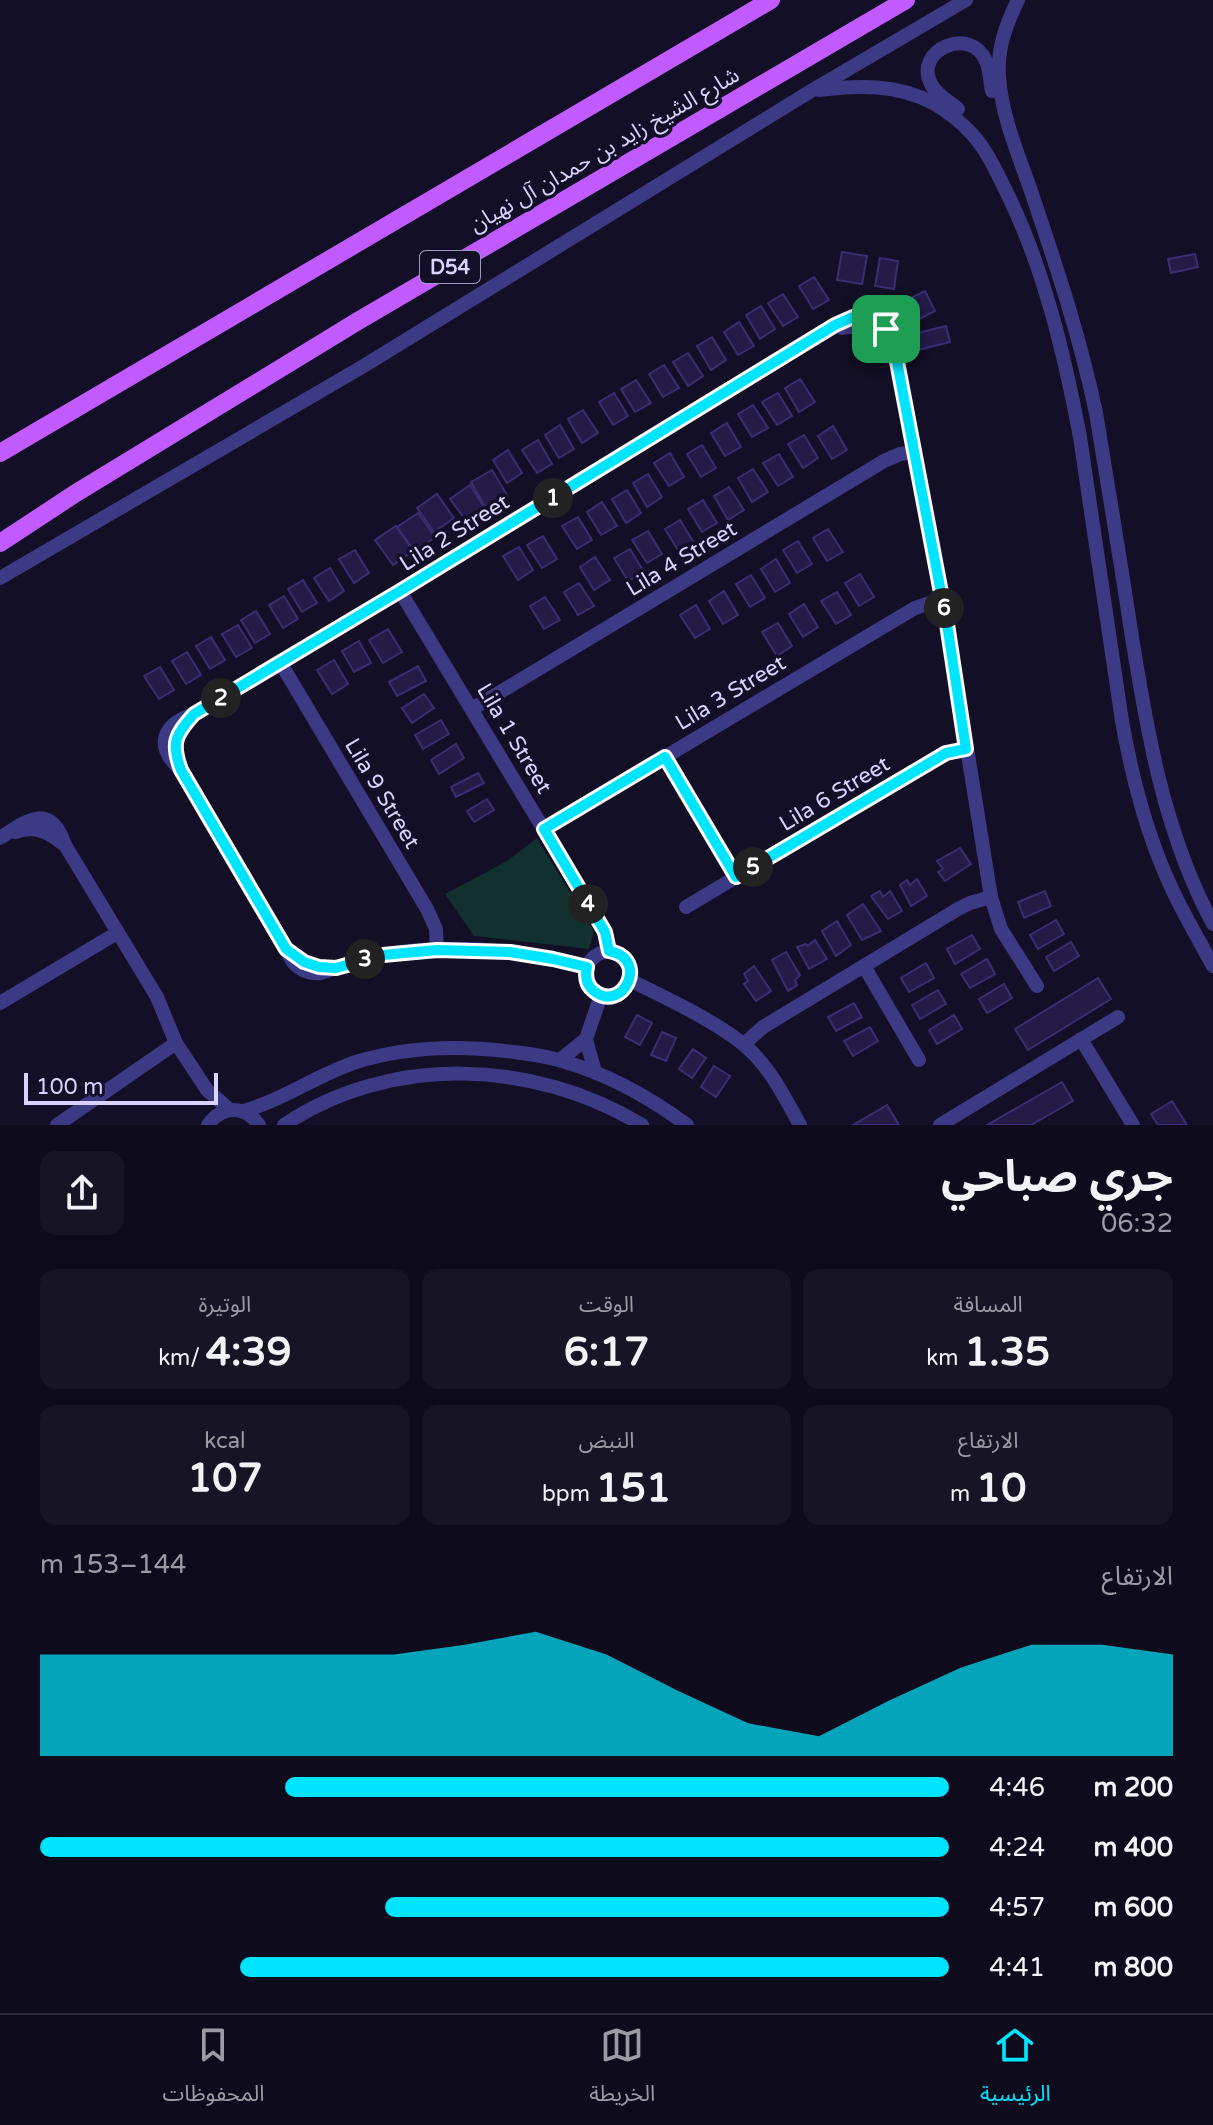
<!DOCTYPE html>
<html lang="ar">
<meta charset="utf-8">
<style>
body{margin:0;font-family:"Varela Round","Noto Sans Arabic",sans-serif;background:#171425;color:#f1f3f6;direction:rtl;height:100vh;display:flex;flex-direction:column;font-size:30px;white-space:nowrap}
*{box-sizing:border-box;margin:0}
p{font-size:26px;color:#9b9ba3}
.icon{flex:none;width:44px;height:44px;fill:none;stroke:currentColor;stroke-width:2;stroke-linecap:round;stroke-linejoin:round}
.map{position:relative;height:1125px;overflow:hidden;direction:ltr}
.sheet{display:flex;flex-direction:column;background:#0e0b1c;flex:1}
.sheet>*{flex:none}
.scale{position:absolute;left:24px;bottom:20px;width:194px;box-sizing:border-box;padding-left:8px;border:4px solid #d9d4ff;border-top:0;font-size:22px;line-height:28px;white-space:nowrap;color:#d9d4ff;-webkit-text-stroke:6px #130f26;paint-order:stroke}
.pin{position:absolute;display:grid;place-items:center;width:68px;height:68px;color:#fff;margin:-34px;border-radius:16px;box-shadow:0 4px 12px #0006}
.km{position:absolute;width:40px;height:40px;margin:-20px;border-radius:50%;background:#222;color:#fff;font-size:22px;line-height:40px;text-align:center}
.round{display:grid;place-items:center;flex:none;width:84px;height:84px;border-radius:16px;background:#171425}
.overview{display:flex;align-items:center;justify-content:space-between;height:136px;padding:0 40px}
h1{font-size:44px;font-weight:700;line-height:60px}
.figures{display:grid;grid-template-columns:repeat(3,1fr);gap:12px;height:136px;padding:8px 40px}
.figures div{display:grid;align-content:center;border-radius:16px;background:#171425;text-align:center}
.figures b{font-size:40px;font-weight:700}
.figures small{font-size:22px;font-weight:400}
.figures p{font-size:22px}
.chart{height:224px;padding:16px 40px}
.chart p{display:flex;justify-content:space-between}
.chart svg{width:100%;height:144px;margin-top:8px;fill:#00e5ff;opacity:.7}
ul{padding:0 40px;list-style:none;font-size:26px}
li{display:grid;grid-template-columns:128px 96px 1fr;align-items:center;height:60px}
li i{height:20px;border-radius:10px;background:#00e5ff}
.dock{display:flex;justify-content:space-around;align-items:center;height:112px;border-top:2px solid #2e2b3b;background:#0e0b1c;font-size:22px;color:#9b9ba3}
.dock a{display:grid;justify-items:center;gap:4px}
.dock .on{color:#00e5ff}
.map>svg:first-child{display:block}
.green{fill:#12302f}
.building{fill:#241b47;stroke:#3b2d73;stroke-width:2}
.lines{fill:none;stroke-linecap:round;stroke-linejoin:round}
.minor{stroke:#3d3a85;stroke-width:14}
.major{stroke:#c25bff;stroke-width:18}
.route-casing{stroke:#fff;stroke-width:16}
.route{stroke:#00e5ff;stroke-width:10}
.labels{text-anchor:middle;stroke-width:7;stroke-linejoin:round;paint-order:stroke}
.shield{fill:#130f26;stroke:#9e99be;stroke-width:2}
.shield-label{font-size:20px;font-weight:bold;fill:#d9d4ff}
.street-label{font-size:22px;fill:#d9d4ff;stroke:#130f26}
</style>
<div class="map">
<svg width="1213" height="1125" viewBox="0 0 1213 1125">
<rect width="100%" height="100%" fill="#130f26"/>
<polygon class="green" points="537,838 594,932 589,949 474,936 445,894 507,861"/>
<g class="building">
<polygon points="842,252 867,256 862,284 837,280"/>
<polygon points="1195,254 1198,267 1171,273 1168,259"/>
<polygon points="880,258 898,261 894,289 875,286"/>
<polygon points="814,277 829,300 813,309 799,286"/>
<polygon points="925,291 935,311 904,327 894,306"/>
<polygon points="783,294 798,317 783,326 768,303"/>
<polygon points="761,306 775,329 760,339 746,315"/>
<polygon points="739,322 754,346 738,355 724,332"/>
<polygon points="946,326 950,342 918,350 914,334"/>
<polygon points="712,337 726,360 711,370 697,346"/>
<polygon points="688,353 703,376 688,386 673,362"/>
<polygon points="664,365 679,388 663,397 649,374"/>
<polygon points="800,379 815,402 799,412 785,388"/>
<polygon points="636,380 651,403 635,412 621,389"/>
<polygon points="614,393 628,416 613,425 599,402"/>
<polygon points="778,393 792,416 777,425 762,402"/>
<polygon points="753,405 768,428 752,437 738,414"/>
<polygon points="583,410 598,433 582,443 568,419"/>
<polygon points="727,423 741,447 725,456 711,433"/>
<polygon points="560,425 574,449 559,458 545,435"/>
<polygon points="833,426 847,450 832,459 818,436"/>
<polygon points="804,435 818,458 803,468 788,444"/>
<polygon points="538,440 552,464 537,473 522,450"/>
<polygon points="702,445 716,468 701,477 687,454"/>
<polygon points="508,450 522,473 507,483 493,460"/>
<polygon points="670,453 684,477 669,486 654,463"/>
<polygon points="779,454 793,477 778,486 763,463"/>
<polygon points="753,469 768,492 752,502 738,478"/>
<polygon points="492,470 507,495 486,508 471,482"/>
<polygon points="648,474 662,497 647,507 633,483"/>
<polygon points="470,485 486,510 468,523 450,499"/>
<polygon points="729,487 744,510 728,520 714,496"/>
<polygon points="627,490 641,513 626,523 612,499"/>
<polygon points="437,494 454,518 434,532 417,508"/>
<polygon points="703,500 717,523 702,532 688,509"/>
<polygon points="602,502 617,526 601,535 587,512"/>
<polygon points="418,513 435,537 415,552 397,527"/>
<polygon points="578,517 592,540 577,549 562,526"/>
<polygon points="680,520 694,543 679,552 665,529"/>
<polygon points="396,526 413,551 393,565 375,540"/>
<polygon points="828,529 843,552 827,561 813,538"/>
<polygon points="648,531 662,554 647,563 632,540"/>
<polygon points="543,536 557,559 542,568 527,545"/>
<polygon points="798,541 812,564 797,573 783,550"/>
<polygon points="519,547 533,570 518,580 503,556"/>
<polygon points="630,549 644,572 628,581 614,558"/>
<polygon points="355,550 369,573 354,583 339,559"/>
<polygon points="595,557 610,580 594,590 580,567"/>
<polygon points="776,559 790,583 775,592 761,569"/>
<polygon points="330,568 344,591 329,601 314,578"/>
<polygon points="860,574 874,597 859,606 845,583"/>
<polygon points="751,575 765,598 750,607 736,584"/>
<polygon points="303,580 317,603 302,612 288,589"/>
<polygon points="579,583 594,606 578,615 564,592"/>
<polygon points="724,591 738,615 723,624 709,601"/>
<polygon points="837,592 851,615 836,624 821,601"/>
<polygon points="284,596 298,619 283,628 269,605"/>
<polygon points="545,597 560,620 544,629 530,606"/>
<polygon points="804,604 818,627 803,637 789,614"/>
<polygon points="696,605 710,629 695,638 680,615"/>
<polygon points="256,611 270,634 255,643 241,620"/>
<polygon points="778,623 792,646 777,656 762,632"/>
<polygon points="238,625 252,648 236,657 222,634"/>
<polygon points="388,629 402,652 383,663 369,640"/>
<polygon points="211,637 225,660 210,669 196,646"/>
<polygon points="359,641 371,663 354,672 342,651"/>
<polygon points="187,652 201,675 186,684 172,661"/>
<polygon points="334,660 348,684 332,694 317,670"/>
<polygon points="418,666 426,681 397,696 389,682"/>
<polygon points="160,667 174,690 159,699 144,676"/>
<polygon points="424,694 434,708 412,723 402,708"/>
<polygon points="441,720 449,734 423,749 415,735"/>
<polygon points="456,744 464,758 439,774 431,760"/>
<polygon points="478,773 484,783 456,797 451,787"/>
<polygon points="487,799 494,810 474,822 467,811"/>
<polygon points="960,848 971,864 945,881 938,872 943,869 937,861"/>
<polygon points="917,879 927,896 911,906 900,885 907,880 910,885"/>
<polygon points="880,891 883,897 890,891 902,911 888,919 871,896"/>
<polygon points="1045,891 1051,906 1024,918 1018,902"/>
<polygon points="863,904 881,931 862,940 847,915"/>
<polygon points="1056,920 1064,934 1038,949 1030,935"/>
<polygon points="837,921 851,945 836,956 822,931"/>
<polygon points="972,935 980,949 955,964 947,949"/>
<polygon points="815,940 827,959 809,969 797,947 806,944 808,946"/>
<polygon points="1071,942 1079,956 1054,971 1046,957"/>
<polygon points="786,952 800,975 795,980 797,985 788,991 772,960"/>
<polygon points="987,959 995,974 970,988 961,974"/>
<polygon points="926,963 934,978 909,992 901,978"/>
<polygon points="754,966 771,991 756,1001 744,984 748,981 744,974"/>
<polygon points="1098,978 1111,999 1028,1050 1015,1029"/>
<polygon points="1004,984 1012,998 987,1013 979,999"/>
<polygon points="938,990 946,1004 920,1019 912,1005"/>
<polygon points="854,1003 862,1017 836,1031 828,1017"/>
<polygon points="637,1015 652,1023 640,1045 625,1037"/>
<polygon points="954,1015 962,1029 937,1044 929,1030"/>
<polygon points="870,1027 878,1041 853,1056 844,1041"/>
<polygon points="662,1032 676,1038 666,1061 651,1055"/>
<polygon points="693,1049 706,1058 692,1078 679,1069"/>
<polygon points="714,1066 730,1076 716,1097 701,1087"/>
<polygon points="1062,1082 1073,1101 1031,1125 987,1125"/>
<polygon points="1172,1101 1187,1125 1158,1125 1151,1114"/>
<polygon points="887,1105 899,1125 853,1125"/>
</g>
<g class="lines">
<g class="minor">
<path d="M1018 0C1006 24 997 49 999 77 1002 120 1021 160 1034 200 1058 271 1081 341 1096 413 1108 486 1120 558 1131 631 1147 732 1164 833 1213 924"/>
<path d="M819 90C859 85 897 84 933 103 947 111 960 121 971 133 987 150 996 171 1006 191 1044 268 1064 353 1080 437L1122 721C1132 778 1147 836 1172 889 1184 915 1199 940 1213 966"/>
<path d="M958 109C950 102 936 95 931 84 913 50 971 25 986 61 990 70 990 82 992 91"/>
<path d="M842 328C862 324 877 331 889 347"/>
<polyline points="0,578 362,367 811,91 966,0"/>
<polyline points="400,591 602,926 607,938 609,951"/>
<polyline points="280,662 427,909 436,929 437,950"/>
<polyline points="472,709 884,461 900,454 915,452"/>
<path d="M189 720C174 737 173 749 181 770L293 962C301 971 309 974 321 973 341 966 361 959 382 955 449 943 521 950 587 967"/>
<polyline points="665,757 736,877"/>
<path d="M181 770C155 747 161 725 194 714L400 591 835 325C869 307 889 323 897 357L947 624 991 897 1001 929 1037 986"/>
<polyline points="544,829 915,608 942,599"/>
<path d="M15 832C34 826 46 830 62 843"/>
<path d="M0 838C26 821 50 801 65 845L157 997 176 1043 207 1090 230 1110"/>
<polyline points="686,907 939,756 953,751 966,749"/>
<circle cx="608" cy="974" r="22"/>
<polyline points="864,966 919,1060"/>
<path d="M630 980C665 998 712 1019 743 1044 769 1065 784 1096 800 1125"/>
<polyline points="0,1003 117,933"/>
<polyline points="1081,1039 1133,1125"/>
<polyline points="744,1044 763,1027 958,909 970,903 991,897"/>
<polyline points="560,1060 586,1039"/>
<polyline points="595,1072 586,1039 601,995"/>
<path d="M244 1111C283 1100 317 1075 356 1062 408 1046 461 1045 514 1052 530 1054 547 1056 562 1061 608 1074 649 1097 687 1125"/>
<polyline points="57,1125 176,1043"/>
<path d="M208 1125C222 1105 245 1105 259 1125"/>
<path d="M284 1125C390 1054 534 1059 642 1125"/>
<polyline points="940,1125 1118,1017"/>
</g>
<g class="major">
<polyline points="0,453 771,0"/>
<polyline points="0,543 76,493 358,321 906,0"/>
</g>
</g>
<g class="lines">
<g class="route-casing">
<path id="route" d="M853 317C874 316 888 326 894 346L947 624 966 749 946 753 736 877 665 757 544 829 605 932 609 951C651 959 622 1014 594 991 586 985 585 976 587 967L553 959 510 952 437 950 383 955 336 968 319 967 304 962 286 949 181 770C171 743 175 735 194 714L400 591 835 325Z"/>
</g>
<use href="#route" class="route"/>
</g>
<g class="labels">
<rect class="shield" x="420" y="251" width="60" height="32" rx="6"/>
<g class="shield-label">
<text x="450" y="274">D54</text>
</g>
<g class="street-label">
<text transform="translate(604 149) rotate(-30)" y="8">شارع الشيخ زايد بن حمدان آل نهيان</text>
<text transform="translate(454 532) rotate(-32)" y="8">Lila 2 Street</text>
<text transform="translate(681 558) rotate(-31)" y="8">Lila 4 Street</text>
<text transform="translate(730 692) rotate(-31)" y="8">Lila 3 Street</text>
<text transform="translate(515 738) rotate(59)" y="8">Lila 1 Street</text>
<text transform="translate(383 793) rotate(59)" y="8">Lila 9 Street</text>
<text transform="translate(834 793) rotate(-31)" y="8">Lila 6 Street</text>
</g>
</g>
</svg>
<div class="scale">100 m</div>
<div class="pin" style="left:886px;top:329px;background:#1e9e55"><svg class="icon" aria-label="arrive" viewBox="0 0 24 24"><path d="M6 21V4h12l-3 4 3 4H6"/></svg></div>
<b class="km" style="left:553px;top:498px">1</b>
<b class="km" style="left:221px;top:698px">2</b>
<b class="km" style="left:365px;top:959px">3</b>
<b class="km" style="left:588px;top:904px">4</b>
<b class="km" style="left:753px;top:867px">5</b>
<b class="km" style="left:944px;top:608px">6</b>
</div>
<section class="sheet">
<div class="overview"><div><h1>جري صباحي</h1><p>06:32</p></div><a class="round"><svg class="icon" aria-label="share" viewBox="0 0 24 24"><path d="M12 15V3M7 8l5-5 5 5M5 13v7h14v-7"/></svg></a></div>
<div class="figures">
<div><p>المسافة</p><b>1.35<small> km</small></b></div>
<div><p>الوقت</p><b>6:17</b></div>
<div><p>الوتيرة</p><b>4:39<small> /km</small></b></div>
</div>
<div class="figures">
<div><p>الارتفاع</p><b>10<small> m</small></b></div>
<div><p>النبض</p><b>151<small> bpm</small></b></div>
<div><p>kcal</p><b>107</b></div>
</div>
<div class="chart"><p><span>الارتفاع</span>144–153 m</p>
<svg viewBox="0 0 160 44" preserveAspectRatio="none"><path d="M0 44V13L10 13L20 13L30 13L40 13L50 13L60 10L70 6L80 13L90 24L100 34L110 38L120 27L130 17L140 10L150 10L160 13V44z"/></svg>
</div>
<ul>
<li><b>200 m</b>4:46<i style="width:73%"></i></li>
<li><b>400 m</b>4:24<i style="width:100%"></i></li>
<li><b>600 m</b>4:57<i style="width:62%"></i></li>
<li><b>800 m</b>4:41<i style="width:78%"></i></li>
</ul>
</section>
<nav class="dock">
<a class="on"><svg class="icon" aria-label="home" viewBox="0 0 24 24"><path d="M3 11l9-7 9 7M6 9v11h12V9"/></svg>الرئيسية</a>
<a><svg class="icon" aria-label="map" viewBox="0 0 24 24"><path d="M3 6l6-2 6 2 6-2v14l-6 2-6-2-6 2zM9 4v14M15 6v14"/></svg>الخريطة</a>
<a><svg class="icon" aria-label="saved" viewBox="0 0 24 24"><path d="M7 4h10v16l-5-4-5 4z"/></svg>المحفوظات</a>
</nav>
